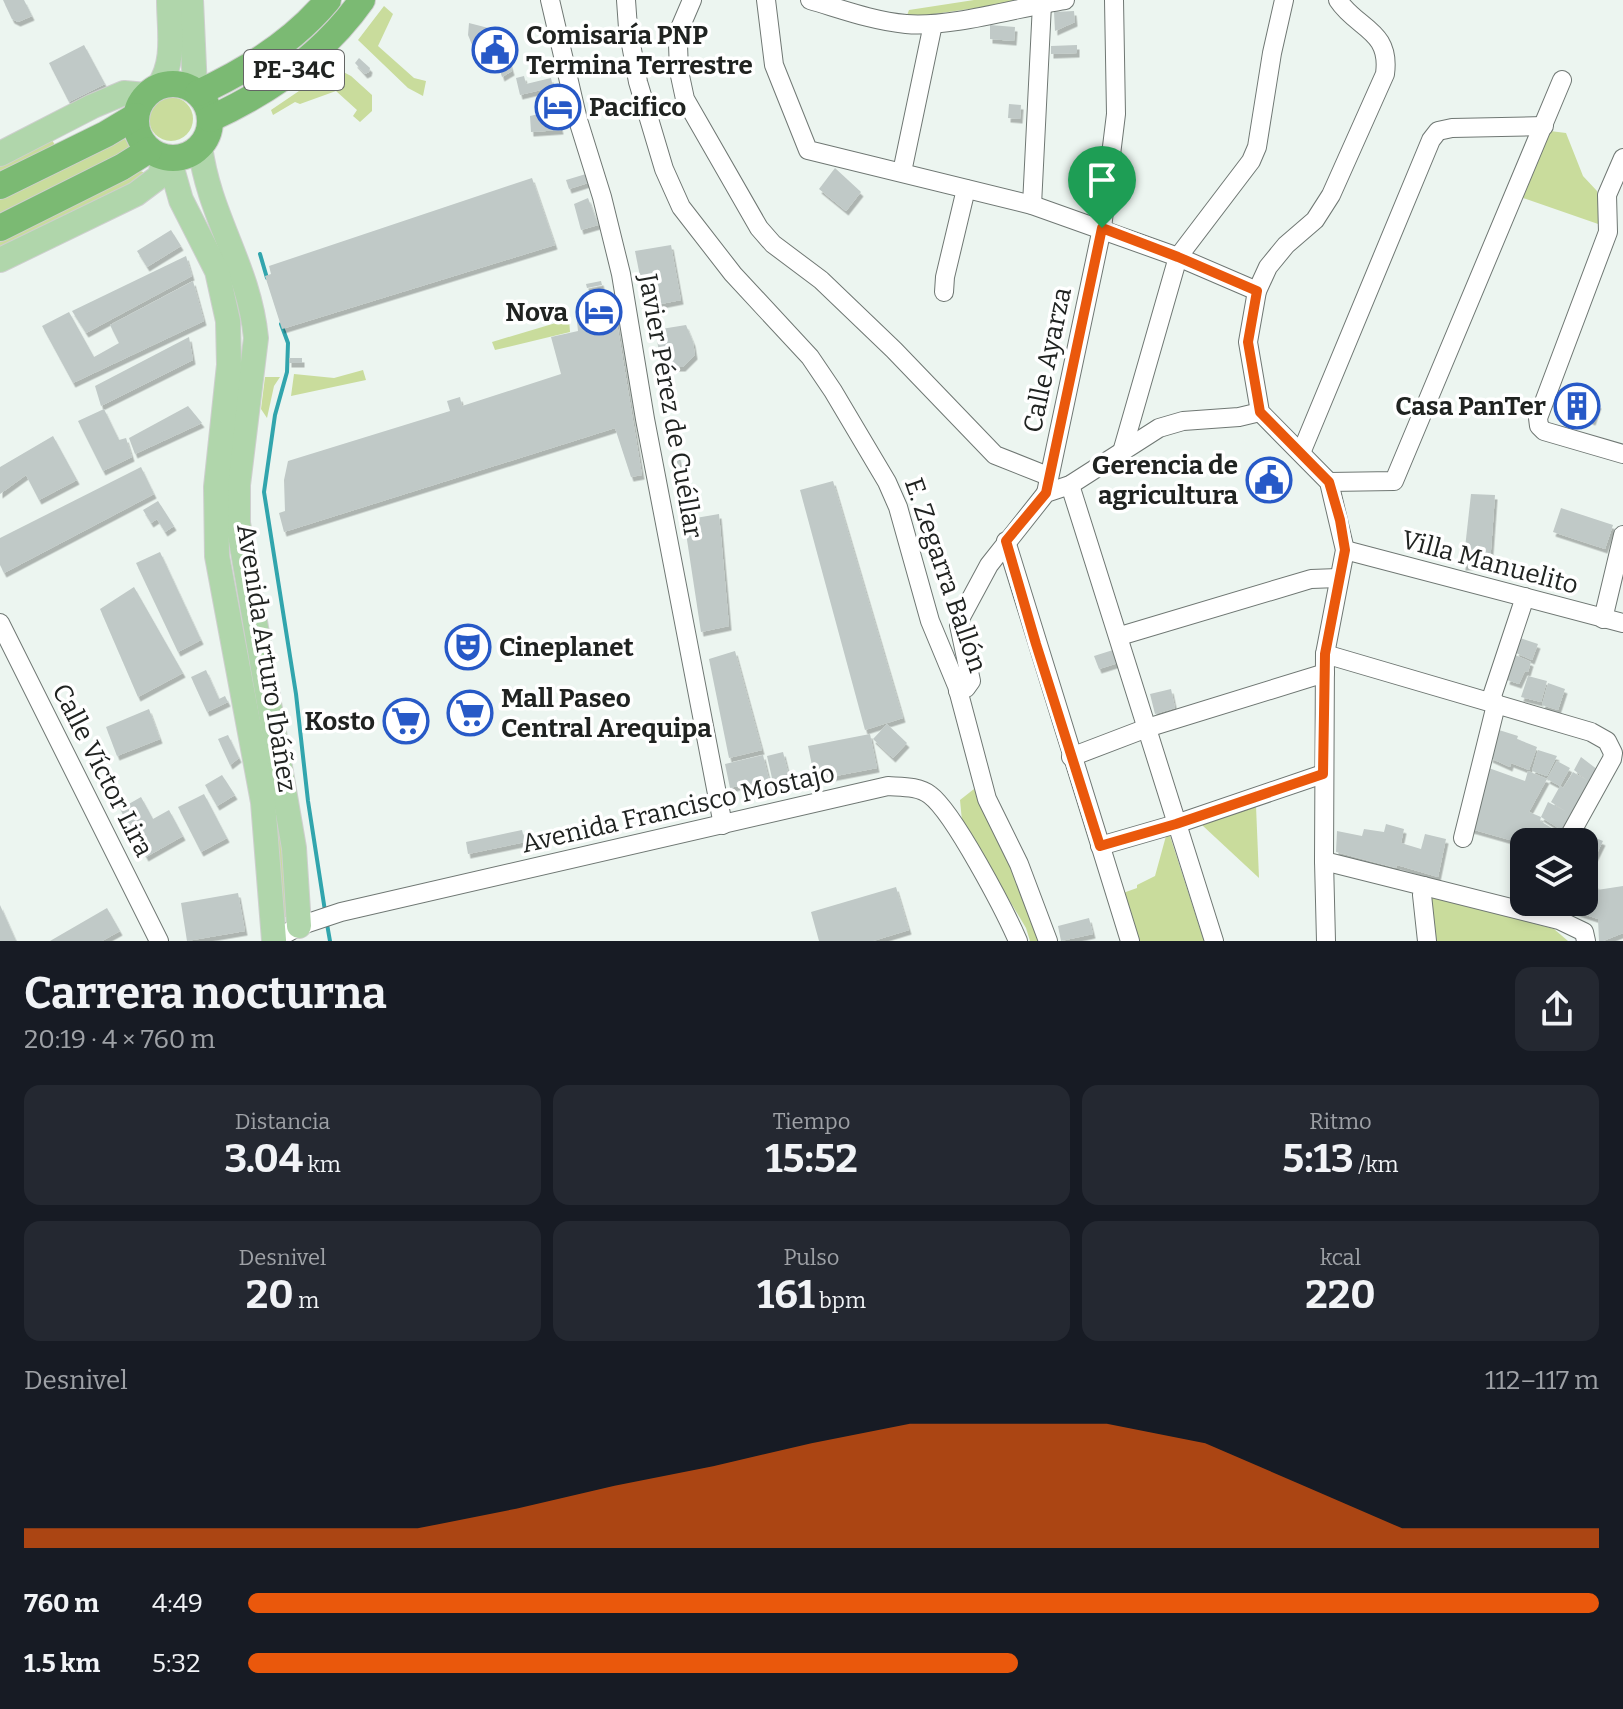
<!DOCTYPE html>
<html lang="es">
<meta charset="utf-8">
<style>
body{margin:0;font-family:Bitter,serif;background:#242831;color:#f1f3f6;height:100vh;display:flex;flex-direction:column;font-size:30px;white-space:nowrap}
*{box-sizing:border-box;margin:0}
p{font-size:26px;color:#9ea1a6}
.icon{flex:none;width:44px;height:44px;fill:none;stroke:currentColor;stroke-width:2;stroke-linecap:round;stroke-linejoin:round}
.map{position:relative;height:941px;overflow:hidden}
.details{display:flex;flex-direction:column;background:#171b24;flex:1}
.details>*{flex:none}
.buttons{position:absolute;left:1510px;top:828px;display:grid;gap:16px}
.buttons a{display:grid;place-items:center;width:88px;height:88px;border-radius:16px;background:#171b24;box-shadow:0 4px 12px #0003;font-size:40px}
.pin{position:absolute;display:grid;place-items:center;width:68px;height:68px;color:#fff;margin:-82px -34px;border-radius:50% 50% 50% 0;rotate:-45deg;box-shadow:0 0 8px #0007}
.pin .icon{rotate:45deg}
.round{display:grid;place-items:center;flex:none;width:84px;height:84px;border-radius:16px;background:#242831}
.head{display:flex;align-items:center;justify-content:space-between;height:136px;padding:0 24px}
h1{font-size:44px;font-weight:700;line-height:60px}
.metrics{display:grid;grid-template-columns:repeat(3,1fr);gap:12px;height:136px;padding:8px 24px}
.metrics div{display:grid;align-content:center;border-radius:16px;background:#242831;text-align:center}
.metrics b{font-size:40px;font-weight:700}
.metrics small{font-size:22px;font-weight:400}
.metrics p{font-size:22px}
.chart{height:224px;padding:16px 24px}
.chart p{display:flex;justify-content:space-between}
.chart svg{width:100%;height:144px;margin-top:8px;fill:#ea580c;opacity:.7}
ul{padding:0 24px;list-style:none;font-size:26px}
li{display:grid;grid-template-columns:128px 96px 1fr;align-items:center;height:60px}
li i{height:20px;border-radius:10px;background:#ea580c}
.map>svg:first-child{display:block}
.green{fill:#c9dc9c}
.lines{fill:none;stroke-linecap:round;stroke-linejoin:round}
.stream{stroke:#31a5ad;stroke-width:4}
.building{fill:#c0c9c7;filter:url(#shadow)}
.minor-casing{stroke:#6f7773;stroke-width:20}
.major-casing{stroke:#cecfce;stroke-width:26}
.highway-casing{stroke:#cecfce;stroke-width:28}
.minor{stroke:#fff;stroke-width:18}
.major{stroke:#b0d6ab;stroke-width:24}
.highway{stroke:#7bba73;stroke-width:26}
.route-casing{stroke:#fff;stroke-width:16}
.route{stroke:#ea580c;stroke-width:10}
.labels{text-anchor:middle;stroke-width:7;stroke-linejoin:round;paint-order:stroke}
.shield{fill:#fff;stroke:#636564;stroke-width:2}
.shield-label{font-size:24px;font-weight:bold;fill:#202321}
.poi-label{font-size:26px;font-weight:bold;fill:#202321;stroke:#fff;text-anchor:start}
.street-label{font-size:26px;fill:#202321;stroke:#fff}
</style>
<div class="map">
<svg width="1623" height="941" viewBox="0 0 1623 941">
<defs>
<filter id="shadow"><feDropShadow dx="2.5" dy="4.5" stdDeviation="0" flood-color="#0004"/></filter>
</defs>
<rect width="100%" height="100%" fill="#ecf5f0"/>
<g class="green">
<polygon points="974,0 1032,0 906,18 909,10"/>
<polygon points="384,6 393,14 378,46 414,78 426,81 423,96 408,88 358,40"/>
<polygon points="332,66 351,76 372,95 372,111 360,122 353,116 357,110 336,91 300,104 295,102 273,115 271,110 324,74 329,75 328,70"/>
<circle cx="171" cy="119" r="22"/>
<polygon points="1550,131 1566,133 1583,176 1597,191 1601,225 1523,198"/>
<polygon points="123,138 129,142 129,151 0,219 0,196"/>
<polygon points="52,140 55,145 0,176 0,162"/>
<polygon points="138,170 143,172 145,177 0,253 0,238"/>
<polygon points="569,319 570,332 495,350 492,342"/>
<polygon points="363,370 366,380 291,396 294,374 334,378"/>
<polygon points="265,377 280,377 274,386 267,418 261,409"/>
<polygon points="974,789 1038,925 1043,941 1030,941 1026,928 962,821 960,800"/>
<polygon points="1256,806 1259,878 1202,825"/>
<polygon points="277,821 281,821 288,917 282,917 275,825"/>
<polygon points="1166,836 1170,836 1204,941 1138,941 1123,893 1137,888 1137,885 1155,876"/>
<polygon points="1433,896 1554,929 1568,941 1433,941 1431,898"/>
</g>
<g class="lines">
<g class="stream">
<polyline points="260,254 267,278"/>
<polyline points="281,324 288,343 287,372 275,415 264,492 296,694 308,801 325,911"/>
<polyline points="327,924 330,941"/>
</g>
</g>
<g class="building">
<polygon points="3,0 24,0 32,16 18,22 12,19"/>
<polygon points="1074,11 1075,22 1055,31 1054,12"/>
<polygon points="469,23 500,31 512,71 502,77 494,51 473,47 468,35"/>
<polygon points="990,25 1015,27 1014,41 990,39"/>
<polygon points="84,45 105,84 69,102 49,63"/>
<polygon points="1077,45 1077,53 1051,54 1051,46"/>
<polygon points="359,58 370,68 369,72 365,74 355,63"/>
<polygon points="524,76 526,84 551,78 553,87 520,95 516,78"/>
<polygon points="1009,104 1021,105 1020,119 1008,118"/>
<polygon points="556,110 561,130 531,132 530,116"/>
<polygon points="835,168 861,192 846,211 819,189"/>
<polygon points="586,174 588,183 569,189 566,180"/>
<polygon points="532,178 555,245 282,329 265,276 271,274 269,266"/>
<polygon points="588,198 598,225 581,230 574,204"/>
<polygon points="171,230 181,246 147,267 137,251"/>
<polygon points="671,245 681,300 646,307 635,251"/>
<polygon points="186,256 192,276 86,333 72,311"/>
<polygon points="193,281 204,321 73,383 42,326 69,312 94,357 119,343 110,325"/>
<polygon points="601,281 602,285 587,288 586,284"/>
<polygon points="614,305 642,475 631,477 615,428 284,532 279,513 285,511 284,480 288,461 450,411 447,401 460,397 462,406 561,374 551,337 578,331 576,313"/>
<polygon points="686,325 693,342 695,355 683,367 662,367 655,330"/>
<polygon points="189,337 193,360 101,406 95,386"/>
<rect x="289" y="358" width="13" height="5"/>
<polygon points="1560,390 1599,404 1593,421 1555,408"/>
<polygon points="188,406 202,423 135,454 129,438"/>
<polygon points="104,409 119,440 126,438 132,457 103,471 78,421"/>
<polygon points="53,436 77,480 39,500 26,475 0,494 0,467"/>
<polygon points="678,455 684,493 677,496 671,457"/>
<polygon points="141,467 154,494 4,573 0,565 0,538"/>
<polygon points="833,481 903,718 865,730 800,490"/>
<polygon points="1471,494 1495,495 1490,564 1463,566"/>
<polygon points="158,501 174,526 165,532 157,519 151,523 143,510"/>
<polygon points="1561,508 1613,525 1605,549 1553,532"/>
<polygon points="719,514 729,626 701,632 684,520"/>
<polygon points="160,552 201,640 178,652 136,563"/>
<polygon points="134,587 183,673 138,697 100,609"/>
<polygon points="1520,638 1538,644 1532,660 1516,653"/>
<polygon points="1113,650 1118,663 1099,669 1094,656"/>
<polygon points="735,651 762,750 729,758 709,659"/>
<polygon points="1513,654 1531,662 1528,672 1525,671 1519,684 1507,680"/>
<polygon points="206,670 219,699 225,696 228,702 207,712 191,677"/>
<polygon points="1528,676 1547,681 1541,702 1521,697"/>
<polygon points="1548,683 1565,689 1558,710 1542,705"/>
<polygon points="1171,689 1175,708 1155,714 1150,694"/>
<polygon points="149,709 160,739 117,756 106,727"/>
<polygon points="887,724 907,743 893,758 873,739"/>
<polygon points="1499,730 1518,736 1517,739 1537,747 1529,770 1511,763 1510,767 1490,758"/>
<polygon points="870,734 877,768 815,780 808,746"/>
<polygon points="228,735 239,758 230,765 218,739"/>
<polygon points="1538,750 1557,756 1547,776 1532,771"/>
<polygon points="783,752 791,784 774,787 767,756"/>
<polygon points="763,755 771,788 745,795 742,785 730,788 725,764"/>
<polygon points="1581,757 1598,770 1563,831 1541,817 1540,821 1562,834 1558,842 1546,842 1536,838 1535,842 1524,842 1524,844 1471,829 1486,767 1525,781 1528,771 1547,779 1529,812 1541,817 1548,802 1567,812 1551,802 1560,786 1547,779 1557,761 1570,768 1560,786 1563,788 1573,772 1588,781 1574,770"/>
<polygon points="222,775 235,795 217,806 205,785"/>
<polygon points="204,794 227,838 201,852 178,807"/>
<polygon points="141,797 153,819 169,810 183,836 146,857 120,809"/>
<polygon points="1386,824 1404,829 1401,843 1421,849 1425,834 1446,839 1438,877 1397,865 1396,868 1336,852 1337,831 1362,836 1364,829 1384,832"/>
<polygon points="522,830 525,842 468,854 466,842"/>
<polygon points="1579,831 1603,841 1584,880 1597,885 1597,890 1623,886 1623,933 1603,941 1599,941 1598,919 1559,906 1560,902 1584,902 1584,842 1574,842"/>
<polygon points="896,887 909,930 873,941 819,941 811,912"/>
<polygon points="238,893 245,931 187,941 181,903"/>
<polygon points="0,905 16,941 0,941"/>
<polygon points="107,908 120,931 102,941 50,941"/>
<polygon points="1089,918 1093,934 1061,941 1058,926"/>
</g>
<g class="lines">
<g class="minor-casing">
<g id="minor">
<polyline points="550,0 578,120 602,197 621,274 645,419 723,825"/>
<polyline points="626,0 628,28 638,82 664,169 681,207 733,274 810,357 833,391 887,482 898,507 930,621 957,686 987,799 1019,864 1048,941"/>
<polyline points="692,0 680,28 678,44 679,71 685,99 759,228 773,244 821,280 894,350 995,455 1048,476"/>
<polyline points="766,0 774,65 808,150 1032,205 1178,257 1257,291"/>
<path d="M810 0C841 9 873 21 906 24 951 28 1019 7 1065 0"/>
<polyline points="1623,158 1607,195 1608,232 1538,418 1539,426 1544,431 1623,454"/>
<polyline points="902,172 933,24"/>
<polyline points="1032,205 1042,4"/>
<polyline points="944,292 945,277 966,189"/>
<polyline points="1122,452 1178,257 1251,161 1257,147 1272,53 1284,0"/>
<polyline points="1301,453 1431,140 1438,131 1452,128 1544,126"/>
<polyline points="1329,482 1394,481 1562,80"/>
<polyline points="1070,485 1214,941"/>
<polyline points="1046,493 1102,228 1116,114 1114,0"/>
<polyline points="1006,541 1130,941"/>
<polyline points="1345,550 1623,623"/>
<polyline points="1603,619 1623,535"/>
<polyline points="0,623 159,941"/>
<polyline points="1120,636 1311,579 1338,578"/>
<polyline points="1325,654 1591,732 1607,741 1613,753 1612,759 1566,842"/>
<polyline points="958,691 966,688 971,681 959,625 961,617 989,565 1046,493 1070,485 1159,428 1183,421 1239,417 1260,412"/>
<polyline points="1071,757 1147,728 1325,673"/>
<polyline points="1463,838 1496,705 1492,696 1525,597"/>
<polyline points="1100,846 1176,824 1323,774"/>
<polyline points="1324,861 1559,920 1584,932 1586,941"/>
<polyline points="1424,886 1422,895 1427,941"/>
<path d="M273 941 299 926 341 912 888 786C901 787 919 786 930 795 954 813 1005 911 1018 941"/>
<path d="M1326 941 1324 861 1325 654 1345 550 1329 482 1260 412 1248 342 1257 291 1268 267 1286 245 1315 220 1331 195 1385 74C1391 30 1357 29 1338 0"/>
</g>
</g>
<g class="major-casing">
<g id="major">
<polyline points="191,0 195,90"/>
<path d="M158 87C176 62 169 30 169 0"/>
<path d="M200 146C209 217 249 266 256 338L238 485V523L294 848 299 926"/>
<polyline points="0,154 93,106 124,93 146,95"/>
<polyline points="169,158 181,200 217,271 228,321 229,365 216,487 217,556 263,802 274,940"/>
<polyline points="0,260 136,194 160,176 164,157"/>
</g>
</g>
<g class="highway-casing">
<g id="highway">
<circle cx="173" cy="121" r="37"/>
<path d="M198 93C246 71 294 41 328 0"/>
<path d="M210 119C269 92 324 54 362 0"/>
<polyline points="0,186 106,134 136,116"/>
<polyline points="0,228 122,167 149,150"/>
</g>
</g>
<use href="#minor" class="minor"/>
<use href="#major" class="major"/>
<use href="#highway" class="highway"/>
</g>
<g class="lines">
<g class="route-casing">
<polygon id="route" points="1102,228 1178,257 1257,291 1248,342 1260,412 1329,482 1340,520 1345,550 1325,654 1323,774 1176,824 1100,846 1036,644 1006,541 1046,493"/>
</g>
<use href="#route" class="route"/>
</g>
<defs>
<g id="civic-ring" transform="scale(2.3)"><circle r="9.5" fill="#fff" stroke="#2759c7" stroke-width="1.5"/><path d="M-.6-6.5H3V-4.5H.6V-3L4-1V1h2V6H-6V1h2V-1L-.6-3ZM-1.2 2.5V6h2.4V2.5Z" fill="#2759c7"/></g>
<g id="hotel-ring" transform="scale(2.3)"><circle r="9.5" fill="#fff" stroke="#2759c7" stroke-width="1.5"/><path d="M-6-4.5h1.5V1H6V5H4.5V3h-9V5H-6ZM-4 0a1.8 1.8 0 1 1 3.6 0ZM.5 0V-2.5h3Q6-2.5 6 0Z" fill="#2759c7"/></g>
<g id="building-ring" transform="scale(2.3)"><circle r="9.5" fill="#fff" stroke="#2759c7" stroke-width="1.5"/><path d="M-4-6H4V6H1V3H-1V6H-4ZM-2.5-4.3h1.7v1.8h-1.7ZM.8-4.3h1.7v1.8H.8ZM-2.5-1h1.7V.8h-1.7ZM.8-1h1.7V.8H.8Z" fill="#2759c7"/></g>
<g id="theatre-ring" transform="scale(2.3)"><circle r="9.5" fill="#fff" stroke="#2759c7" stroke-width="1.5"/><path d="M-5-5.5Q0-4 5-5.5V0Q5 5 0 6Q-5 5-5 0ZM-3.3-2.5H-1v1.5H-3.3ZM1-2.5H3.3v1.5H1ZM-2.8 1Q0 5.5 2.8 1Z" fill="#2759c7"/></g>
<g id="supermarket-ring" transform="scale(2.3)"><circle r="9.5" fill="#fff" stroke="#2759c7" stroke-width="1.5"/><path d="M-6-5.5h2.5l.6 2H6L4.5 2H-2.5L-4.4-4H-6ZM-1.5 3.2a1.3 1.3 0 1 0 .1 0ZM3 3.2a1.3 1.3 0 1 0 .1 0Z" fill="#2759c7"/></g>
</defs>
<g fill-rule="evenodd">
<use href="#civic-ring" x="495" y="50"/>
<use href="#hotel-ring" x="558" y="107"/>
<use href="#hotel-ring" x="599" y="312"/>
<use href="#building-ring" x="1577" y="406"/>
<use href="#civic-ring" x="1269" y="480"/>
<use href="#theatre-ring" x="468" y="647"/>
<use href="#supermarket-ring" x="470" y="713"/>
<use href="#supermarket-ring" x="406" y="721"/>
</g>
<g class="labels">
<rect class="shield" x="244" y="50" width="100" height="40" rx="6"/>
<g class="shield-label">
<text x="294" y="78">PE-34C</text>
</g>
<g class="poi-label">
<text x="526" y="44">Comisaría PNP<tspan x="526" dy="30">Termina Terrestre</tspan></text>
<text x="589" y="116">Pacifico</text>
<text x="568" y="321" text-anchor="end">Nova</text>
<text x="1546" y="415" text-anchor="end">Casa PanTer</text>
<text x="1238" y="474" text-anchor="end">Gerencia de<tspan x="1238" dy="30">agricultura</tspan></text>
<text x="499" y="656">Cineplanet</text>
<text x="501" y="707">Mall Paseo<tspan x="501" dy="30">Central Arequipa</tspan></text>
<text x="375" y="730" text-anchor="end">Kosto</text>
</g>
<g class="street-label">
<text transform="translate(1047 360) rotate(-78)" y="9">Calle Ayarza</text>
<text transform="translate(671 406) rotate(80)" y="9">Javier Pérez de Cuéllar</text>
<text transform="translate(1490 562) rotate(15)" y="9">Villa Manuelito</text>
<text transform="translate(946 575) rotate(71)" y="9">E. Zegarra Ballón</text>
<text transform="translate(267 658) rotate(81)" y="9">Avenida Arturo Ibáñez</text>
<text transform="translate(103 770) rotate(63)" y="9">Calle Víctor Lira</text>
<text transform="translate(678 808) rotate(-13)" y="9">Avenida Francisco Mostajo</text>
</g>
</g>
</svg>
<div class="buttons">
<a><svg class="icon" aria-label="layers" viewBox="0 0 24 24"><path d="M12 4l9 5-9 5-9-5zM3 14l9 5 9-5"/></svg></a>
</div>
<div class="pin" style="left:1102px;top:228px;background:#1e9e55"><svg class="icon" aria-label="arrive" viewBox="0 0 24 24"><path d="M6 21V4h12l-3 4 3 4H6"/></svg></div>
</div>
<section class="details">
<div class="head"><div><h1>Carrera nocturna</h1><p>20:19 · 4 × 760 m</p></div><a class="round"><svg class="icon" aria-label="share" viewBox="0 0 24 24"><path d="M12 15V3M7 8l5-5 5 5M5 13v7h14v-7"/></svg></a></div>
<div class="metrics">
<div><p>Distancia</p><b>3.04<small> km</small></b></div>
<div><p>Tiempo</p><b>15:52</b></div>
<div><p>Ritmo</p><b>5:13<small> /km</small></b></div>
</div>
<div class="metrics">
<div><p>Desnivel</p><b>20<small> m</small></b></div>
<div><p>Pulso</p><b>161<small> bpm</small></b></div>
<div><p>kcal</p><b>220</b></div>
</div>
<div class="chart"><p><span>Desnivel</span>112–117 m</p>
<svg viewBox="0 0 160 44" preserveAspectRatio="none"><path d="M0 44V38L10 38L20 38L30 38L40 38L50 32L60 25L70 19L80 12L90 6L100 6L110 6L120 12L130 25L140 38L150 38L160 38V44z"/></svg>
</div>
<ul>
<li><b>760 m</b>4:49<i style="width:100%"></i></li>
<li><b>1.5 km</b>5:32<i style="width:57%"></i></li>
</ul>
</section>
